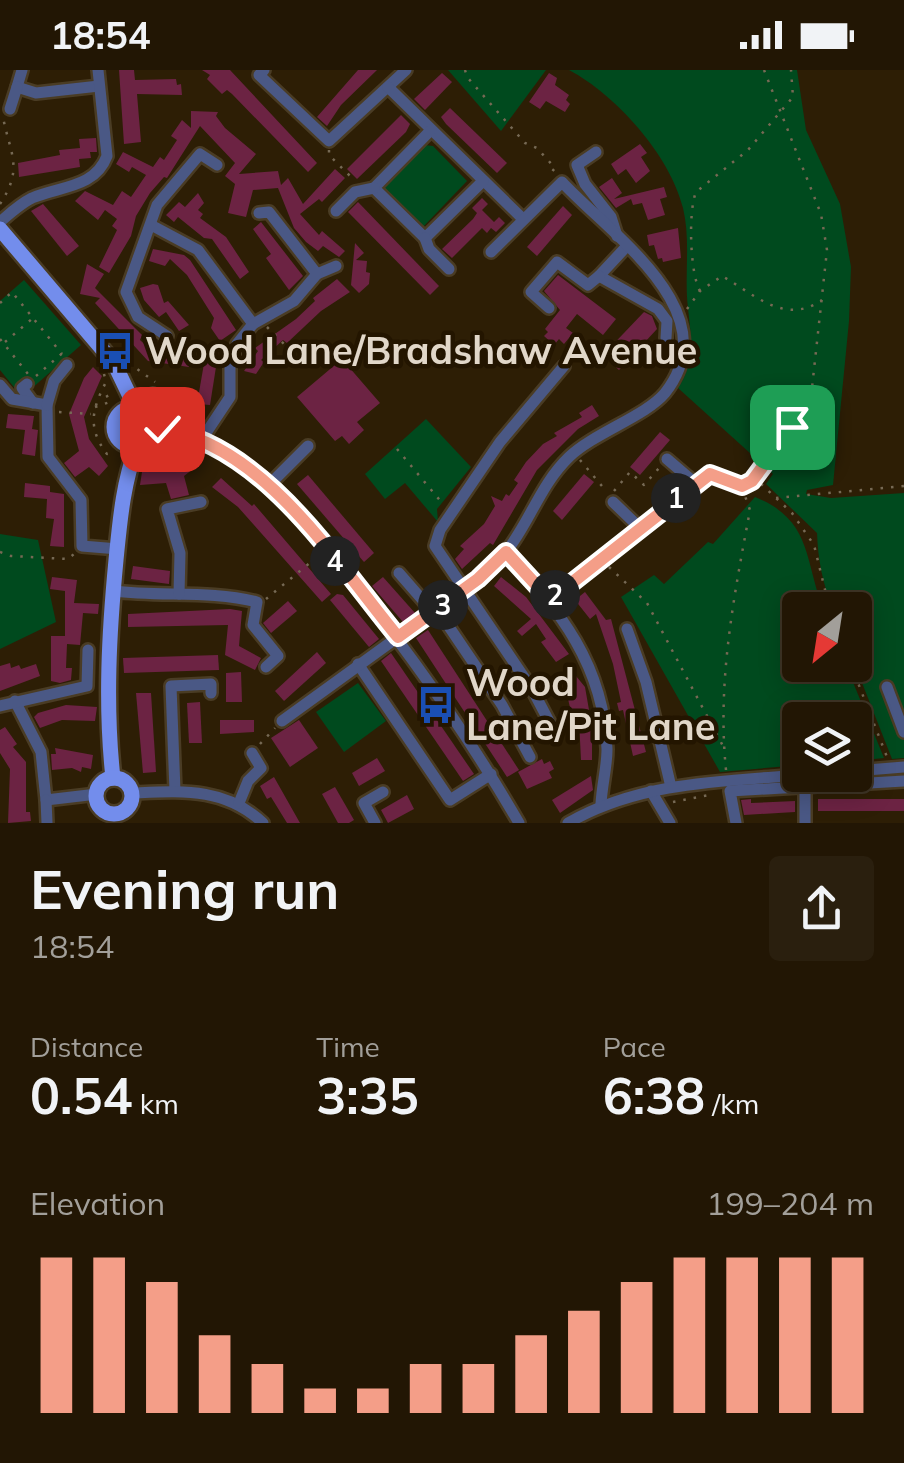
<!DOCTYPE html>
<meta charset="utf-8">
<style>
body{margin:0;font-family:Mulish,sans-serif;background:#2a1f0e;color:#f1f3f6;height:100vh;display:flex;flex-direction:column;font-size:38px;white-space:nowrap}
*{box-sizing:border-box;margin:0}
p{font-size:32px;color:#a29f9a}
.icon{flex:none;width:55px;height:55px;fill:none;stroke:currentColor;stroke-width:2;stroke-linecap:round;stroke-linejoin:round}
.map{position:relative;height:753px;overflow:hidden}
.side{display:flex;flex-direction:column;background:#221604;flex:1}
.side>*{flex:none}
.needle{width:65px;rotate:210deg}
.fabs{position:absolute;left:782px;top:522px;display:grid;gap:20px}
.fabs a{display:grid;place-items:center;width:90px;height:90px;border-radius:10px;background:#221604;box-shadow:0 5px 25px #0003,0 0 0 2px #3f3526;font-size:50px}
.pin{position:absolute;display:grid;place-items:center;width:85px;height:85px;color:#fff;margin:-42px;border-radius:20px;box-shadow:0 5px 15px #0006}
.km{position:absolute;width:50px;height:50px;margin:-25px;border-radius:50%;background:#222;color:#fff;font-size:28px;line-height:50px;text-align:center}
.round{display:grid;place-items:center;flex:none;width:105px;height:105px;border-radius:10px;background:#2a1f0e}
.summary{display:flex;align-items:center;justify-content:space-between;height:170px;padding:0 30px}
h1{font-size:55px;font-weight:700;line-height:75px}
.stats{display:grid;grid-template-columns:repeat(3,1fr);gap:15px;height:170px;padding:10px 30px}
.stats div{display:grid;align-content:center}
.stats b{font-size:50px;font-weight:700}
.stats small{font-size:28px;font-weight:400}
.stats p{font-size:28px}
.chart{height:280px;padding:20px 30px}
.chart p{display:flex;justify-content:space-between}
.chart svg{width:100%;height:180px;margin-top:10px;stroke:#f49e88;stroke-width:6}
.status{display:flex;justify-content:space-between;align-items:center;height:70px;padding:0 50px;background:#221604;direction:ltr}
.status svg{height:28px;fill:currentColor}
.map>svg:first-child{display:block}
.green{fill:#004a1e}
.building{fill:#6c2343}
.lines{fill:none;stroke-linecap:round;stroke-linejoin:round}
.minor-casing{stroke:#4a3c24;stroke-width:16}
.major-casing{stroke:#4a3c24;stroke-width:20}
.path{stroke:#766954;stroke-width:2.5;stroke-dasharray:2.5 8;stroke-linecap:butt}
.minor{stroke:#4a5885;stroke-width:11}
.major{stroke:#738dec;stroke-width:15}
.route-casing{stroke:#fff;stroke-width:20}
.route{stroke:#f49e88;stroke-width:12}
.labels{text-anchor:middle;stroke-width:9;stroke-linejoin:round;paint-order:stroke}
.poi-label{font-size:38px;font-weight:bold;fill:#e1d7c9;stroke:#231500;text-anchor:start}
</style>
<div class="status"><b>18:54</b><svg viewBox="0 0 49 12"><path d="M0 12V9h3v3zM5 12V6h3v6zM10 12V3h3v9zM15 12V0h3v12zM26 1h20v11H26zM47 4h2v5h-2z"/></svg></div>
<div class="map">
<svg width="904" height="753" viewBox="0 0 904 753">
<rect width="100%" height="100%" fill="#2d1e05"/>
<g class="green">
<polygon points="448,0 546,0 501,61"/>
<path d="M569 0H797L806 60 840 134 851 197 849 251 833 415 807 420 806 424 831 428 904 423V688L892 689 855 595V540H833C823 514 818 491 817 463L766 414 773 404 678 318C696 290 691 269 688 238 684 205 691 171 683 138 670 85 616 25 569 0Z"/>
<polygon points="425,75 433,76 467,111 423,157 417,155 383,120 386,113"/>
<polygon points="24,210 81,275 22,327 0,300 0,231"/>
<polygon points="426,349 471,397 437,439 438,452 405,413 385,429 365,404"/>
<path d="M755 427C813 450 804 492 824 540H800V595H846L884 688 855 691V650H800V695L720 702 621 527 654 505 664 514 708 472 713 474Z"/>
<polygon points="0,464 38,470 56,552 0,579"/>
<polygon points="358,613 386,651 344,682 316,642"/>
</g>
<g class="building">
<polygon points="119,0 134,0 135,10 176,9 177,15 181,14 182,25 137,24 141,72 124,74"/>
<polygon points="202,0 230,0 317,93 308,102 232,24 227,20 222,24 207,9 210,5"/>
<polygon points="358,0 377,0 341,35 327,56 317,47"/>
<polygon points="442,3 452,12 425,40 414,29"/>
<polygon points="549,3 557,8 555,15 569,25 566,30 570,34 565,42 546,31 540,39 529,32"/>
<polygon points="450,38 507,93 497,103 446,54 441,47"/>
<polygon points="191,41 218,42 216,46 225,58 256,84 239,104 278,101 281,115 288,108 303,134 335,99 345,108 322,132 319,129 300,144 319,165 322,161 345,181 339,187 323,176 318,181 306,172 294,158 278,118 253,120 246,147 228,143 235,114 225,106 235,93 200,56 167,108 164,107 150,123 136,146 131,166 109,203 99,197 117,160 112,156 117,149 105,140 98,150 75,131 85,121 113,135 122,121 131,127 146,105 132,97 129,102 116,94 123,82 153,97 160,87 164,90 177,70 171,66 182,50 191,58"/>
<polygon points="401,45 410,54 406,62 357,109 347,99"/>
<polygon points="96,68 97,82 90,82 91,88 79,89 80,97 19,107 18,93 60,85 59,80 80,78 79,69"/>
<polygon points="640,74 647,83 641,87 650,101 636,113 626,99 618,105 611,94"/>
<polygon points="612,108 622,123 614,129 664,117 667,127 660,129 665,145 648,150 642,133 633,135 631,129 616,138 599,117"/>
<polygon points="198,123 204,133 198,140 203,144 200,148 226,167 249,202 240,209 212,169 204,168 178,147 174,152 166,145 179,132 185,137"/>
<polygon points="482,128 488,134 482,140 494,152 499,147 505,153 496,162 491,158 487,163 482,158 452,188 442,179 473,149 477,143 472,138"/>
<polygon points="358,132 439,216 430,225 348,142"/>
<polygon points="43,134 79,176 67,186 31,141"/>
<polygon points="563,136 572,145 537,186 527,177"/>
<polygon points="261,152 303,206 289,220 266,188 271,184 253,159"/>
<polygon points="678,158 681,188 663,192 662,188 658,189 654,175 649,176 647,165"/>
<polygon points="355,173 364,183 356,190 367,191 366,202 370,203 369,214 359,223 351,215"/>
<polygon points="153,179 184,185 190,190 236,260 220,271 211,258 214,248 187,205 170,189 165,196 149,191"/>
<polygon points="87,194 104,204 95,218 142,265 140,270 158,287 159,280 192,285 189,297 148,291 95,233 100,228 80,224"/>
<polygon points="558,205 616,249 603,265 577,244 566,258 573,263 564,274 559,269 554,275 544,266 548,262 545,259 560,240 544,221"/>
<polygon points="337,209 350,222 321,241 287,273 283,270 261,290 264,292 256,304 244,301 258,281 255,278 296,249 315,231 313,228"/>
<polygon points="153,214 158,215 164,233 168,231 189,255 179,261 166,242 159,247 144,230 140,218"/>
<polygon points="644,242 652,246 657,259 619,300 603,285"/>
<polygon points="207,276 219,278 210,335 197,334"/>
<polygon points="342,289 380,333 357,352 364,360 349,374 342,366 335,371 297,327"/>
<polygon points="93,297 102,306 84,347 89,369 108,396 99,406 89,397 75,407 64,393 79,381 69,344 84,308"/>
<polygon points="592,335 599,346 578,359 537,400 493,475 490,473 462,499 455,489 464,479 460,476 484,454 495,436 491,426 502,431 506,424 509,426 518,413 514,410 526,392 543,374 557,366 554,363 582,347 579,343"/>
<polygon points="8,344 34,346 32,359 38,360 35,386 22,384 25,360 6,358"/>
<polygon points="660,362 670,370 640,405 630,397"/>
<polygon points="193,382 202,392 184,406 189,425 171,429 166,413 140,415 142,402 164,399"/>
<polygon points="584,404 594,412 562,450 553,441"/>
<polygon points="308,405 374,483 364,492 297,414"/>
<polygon points="221,408 252,436 254,434 331,524 322,532 238,437 212,417"/>
<polygon points="25,413 50,416 50,422 64,424 64,477 50,476 54,449 46,448 47,429 24,427"/>
<polygon points="133,496 170,501 169,514 131,509"/>
<polygon points="52,507 77,510 74,533 99,534 98,544 83,543 80,575 67,574 66,598 72,598 71,610 60,613 51,611 51,566 65,566 65,521 50,519"/>
<polygon points="383,507 415,543 403,552 372,516"/>
<polygon points="501,507 526,527 569,584 556,592 541,572 546,569 536,554 522,566 517,561 531,549 494,516"/>
<polygon points="585,522 606,550 611,549 646,682 633,686 623,640 619,641 617,633 621,632 613,594 596,544 590,549 575,530"/>
<polygon points="337,524 343,525 379,569 369,577 330,530"/>
<polygon points="288,531 297,541 271,563 263,553"/>
<polygon points="230,539 242,541 239,576 261,588 255,600 225,585 228,555 128,557 128,544"/>
<polygon points="428,560 519,700 507,707 416,568"/>
<polygon points="317,582 326,593 284,631 275,621"/>
<polygon points="391,583 474,704 463,711 381,591"/>
<polygon points="218,585 219,600 124,603 123,588"/>
<polygon points="10,593 11,598 19,595 21,599 36,594 40,606 0,621 0,596"/>
<polygon points="241,602 242,632 226,632 226,603"/>
<polygon points="576,606 585,617 592,657 592,690 581,690 579,650 573,651 564,611"/>
<polygon points="136,623 151,623 156,702 143,703"/>
<polygon points="200,632 202,673 189,673 187,633"/>
<polygon points="66,635 97,637 95,651 62,650 40,658 34,647 38,643"/>
<polygon points="220,650 254,650 254,662 220,664"/>
<polygon points="299,650 318,678 290,697 271,668"/>
<polygon points="5,657 17,674 13,677 26,692 26,742 30,742 31,751 8,753 10,699 0,683 0,660"/>
<polygon points="55,678 93,685 91,699 82,697 81,702 72,698 52,700 51,684 56,684"/>
<polygon points="377,688 385,701 359,716 352,703"/>
<polygon points="542,689 544,694 550,691 554,699 549,702 552,708 527,719 518,702"/>
<polygon points="591,706 593,720 560,743 552,730"/>
<polygon points="274,707 300,753 287,753 271,727 267,729 260,716"/>
<polygon points="335,717 354,750 349,753 338,753 322,724"/>
<polygon points="407,725 414,739 388,753 381,740"/>
<polygon points="751,729 751,733 795,731 795,742 744,745 741,730"/>
<rect x="818" y="729" width="86" height="12"/>
</g>
<g class="lines">
<g class="minor-casing">
<g id="minor">
<polyline points="22,0 17,17 36,23 99,16"/>
<polyline points="264,0 259,5 329,71 406,0"/>
<polyline points="388,17 523,149"/>
<polyline points="10,39 17,17"/>
<polyline points="431,60 374,118 425,168 483,111"/>
<polyline points="596,82 577,95 585,114 611,147 617,166"/>
<polyline points="336,141 355,122 374,118"/>
<path d="M0 152C10 143 20 134 32 128 60 116 95 118 107 86L98 0"/>
<polyline points="151,155 198,180 253,254"/>
<polyline points="425,168 429,179 449,199"/>
<polyline points="626,177 599,206 658,239 667,251 666,268"/>
<polyline points="317,204 336,196"/>
<polyline points="549,238 531,222 557,192 588,215 599,206"/>
<polyline points="167,266 138,247 126,222 157,135 200,84 217,95"/>
<polyline points="27,314 22,318 33,333"/>
<polyline points="0,315 12,329 47,335 48,387 81,430 82,476 118,479"/>
<polyline points="153,324 177,345 178,361"/>
<polyline points="47,335 54,311 67,295"/>
<path d="M151 357C177 362 201 366 224 380 269 407 303 452 336 492 405 575 465 660 519 753"/>
<polyline points="202,369 230,327 230,297 237,274 253,254 294,231 317,204 269,142 259,143"/>
<polyline points="667,389 695,413"/>
<polyline points="269,415 308,376"/>
<polyline points="613,432 640,458"/>
<path d="M506 482C560 541 604 595 607 679 607 697 602 715 601 734"/>
<polyline points="399,503 433,542"/>
<path d="M113 521C162 527 210 520 257 532L253 555 278 586 266 597"/>
<polyline points="179,524 180,483 167,439 201,432"/>
<polyline points="550,530 710,403 742,416 757,404"/>
<polyline points="437,539 502,635 530,687"/>
<polyline points="627,559 646,612 671,717"/>
<polyline points="358,594 450,730 491,704"/>
<polyline points="887,617 904,662"/>
<polyline points="15,631 41,682 46,730 97,724"/>
<polyline points="0,636 87,616 88,580"/>
<path d="M282 651 478 509C487 500 498 492 506 482 530 452 540 415 569 387 594 363 646 346 665 323 729 242 611 165 562 112L491 182"/>
<polyline points="551,655 532,619 435,476 440,460 500,372 564,296"/>
<polyline points="855,701 904,697"/>
<polyline points="175,721 171,616 211,614 211,623"/>
<polyline points="651,721 670,753"/>
<path d="M132 723C182 721 225 717 263 753"/>
<polyline points="46,730 47,753"/>
<polyline points="239,733 248,711 261,698 252,683"/>
<polyline points="375,753 364,733 383,722"/>
<path d="M568 753C639 712 722 711 802 705"/>
<polyline points="736,753 730,721 904,711"/>
<polyline points="805,753 805,716"/>
</g>
</g>
<g class="major-casing">
<g id="major">
<polyline points="0,159 114,293 136,339"/>
<circle cx="133" cy="357" r="19"/>
<path d="M113 708C105 635 109 563 116 490 120 450 123 413 137 376"/>
<circle cx="114" cy="726" r="18"/>
</g>
</g>
<g class="path">
<polyline points="465,0 467,7 525,73 537,78 555,98 550,104 553,105"/>
<polyline points="764,0 821,144 827,180 811,327 805,341 764,395"/>
<polyline points="329,80 329,85 355,111"/>
<path d="M0 134C24 98 10 84 3 47"/>
<path d="M700 221C690 204 688 141 696 122L748 80 793 27 791 0"/>
<polyline points="0,233 12,222 62,284"/>
<path d="M687 239 700 221 722 206C754 224 785 256 822 230"/>
<polyline points="267,257 294,284"/>
<polyline points="0,269 28,304"/>
<polyline points="5,272 33,248"/>
<polyline points="129,293 155,312"/>
<path d="M104 304 106 312C92 339 87 358 107 384L113 383"/>
<polyline points="36,306 66,280"/>
<polyline points="95,337 110,332 103,318"/>
<polyline points="188,340 201,351"/>
<polyline points="59,342 91,344"/>
<polyline points="158,368 160,385"/>
<polyline points="397,379 443,434"/>
<polyline points="148,388 182,374"/>
<polyline points="580,390 607,422"/>
<polyline points="761,414 792,443 814,475 830,540"/>
<polyline points="614,421 630,402 644,415 660,397"/>
<polyline points="776,428 904,416"/>
<polyline points="0,482 11,486 68,489 74,484"/>
<polyline points="609,497 647,533 724,678"/>
<polyline points="266,529 317,487"/>
<polyline points="851,595 887,687"/>
<polyline points="260,674 275,658"/>
<path d="M726 700C717 611 734 526 750 440L745 426"/>
<polyline points="673,732 714,724"/>
</g>
<use href="#minor" class="minor"/>
<use href="#major" class="major"/>
</g>
<g class="lines">
<g class="route-casing">
<path id="route" d="M162 359C264 375 336 492 398 567L478 509 506 482 550 530 710 404 742 416 752 411 792 357"/>
</g>
<use href="#route" class="route"/>
</g>
<defs>
<g id="bus-bare" transform="scale(3)"><path d="M-5-6H5V4H4V6H2V4H-2V6H-4V4H-5ZM-3.5-4V0h7V-4ZM-3.5 1.2v1.5H-2V1.2ZM2 1.2v1.5H3.5V1.2Z" fill="#1a4fb4" stroke="#231500" stroke-width="2.5" paint-order="stroke"/></g>
</defs>
<g fill-rule="evenodd">
<use href="#bus-bare" x="115" y="281"/>
<use href="#bus-bare" x="436" y="635"/>
</g>
<g class="labels">
<g class="poi-label">
<text x="145" y="294">Wood Lane/Bradshaw Avenue</text>
<text x="466" y="626">Wood<tspan x="466" dy="44">Lane/Pit Lane</tspan></text>
</g>
</g>
</svg>
<div class="fabs">
<a><svg class="needle" viewBox="-14 -14 28 28"><path d="M0-13l5 13h-10z" fill="#e53935"/><path d="M0 13l5-13h-10z" fill="#a29f9a"/></svg></a>
<a><svg class="icon" aria-label="layers" viewBox="0 0 24 24"><path d="M12 4l9 5-9 5-9-5zM3 14l9 5 9-5"/></svg></a>
</div>
<div class="pin" style="left:792px;top:357px;background:#1e9e55"><svg class="icon" aria-label="arrive" viewBox="0 0 24 24"><path d="M6 21V4h12l-3 4 3 4H6"/></svg></div>
<div class="pin" style="left:162px;top:359px;background:#d93025"><svg class="icon" aria-label="check" viewBox="0 0 24 24"><path d="M5 12l5 5 9-10"/></svg></div>
<b class="km" style="left:676px;top:428px">1</b>
<b class="km" style="left:555px;top:525px">2</b>
<b class="km" style="left:443px;top:535px">3</b>
<b class="km" style="left:335px;top:491px">4</b>
</div>
<section class="side">
<div class="summary"><div><h1>Evening run</h1><p>18:54</p></div><a class="round"><svg class="icon" aria-label="share" viewBox="0 0 24 24"><path d="M12 15V3M7 8l5-5 5 5M5 13v7h14v-7"/></svg></a></div>
<div class="stats">
<div><p>Distance</p><b>0.54<small> km</small></b></div>
<div><p>Time</p><b>3:35</b></div>
<div><p>Pace</p><b>6:38<small> /km</small></b></div>
</div>
<div class="chart"><p><span>Elevation</span>199–204 m</p>
<svg viewBox="0 0 160 44" preserveAspectRatio="none"><path d="M5 44V6M15 44V6M25 44V12M35 44V25M45 44V32M55 44V38M65 44V38M75 44V32M85 44V32M95 44V25M105 44V19M115 44V12M125 44V6M135 44V6M145 44V6M155 44V6"/></svg>
</div>
</section>
